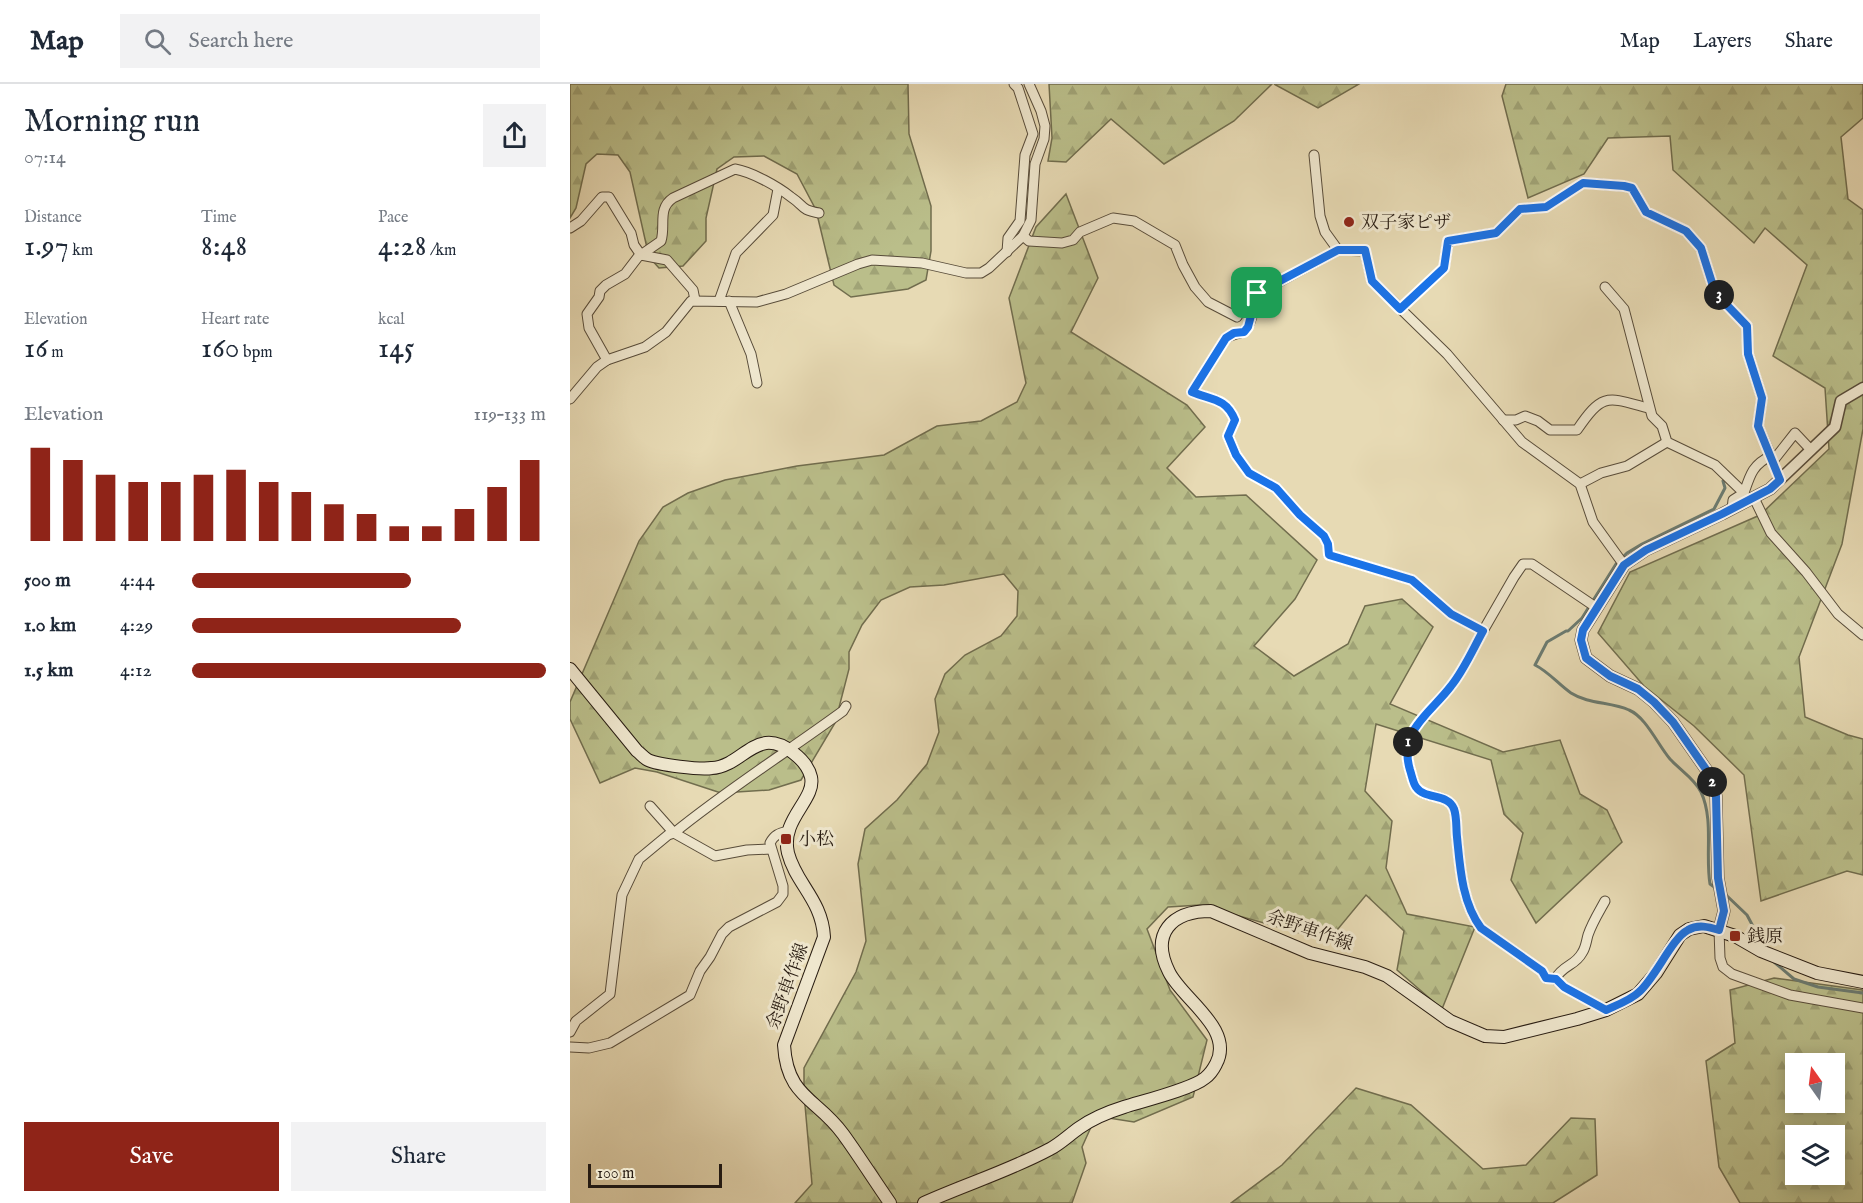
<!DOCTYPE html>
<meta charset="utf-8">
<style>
body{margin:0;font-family:"IM FELL English","Noto Serif JP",serif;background:#f2f2f3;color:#1f2937;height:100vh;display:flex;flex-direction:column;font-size:22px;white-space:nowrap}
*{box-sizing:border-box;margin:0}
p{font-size:20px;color:#747a83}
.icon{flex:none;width:33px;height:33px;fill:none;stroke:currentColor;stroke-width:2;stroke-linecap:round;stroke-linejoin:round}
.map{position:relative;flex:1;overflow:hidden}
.side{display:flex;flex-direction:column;background:#fff;width:570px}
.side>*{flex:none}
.needle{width:39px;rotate:346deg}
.tools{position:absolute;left:1215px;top:969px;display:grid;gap:12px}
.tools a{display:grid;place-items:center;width:60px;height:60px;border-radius:0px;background:#fff;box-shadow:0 3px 15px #0003;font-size:30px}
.scale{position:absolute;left:18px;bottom:15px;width:134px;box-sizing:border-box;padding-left:6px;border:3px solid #281c12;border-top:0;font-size:16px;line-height:21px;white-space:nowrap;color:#281c12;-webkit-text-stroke:4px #efe7ce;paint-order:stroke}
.pin{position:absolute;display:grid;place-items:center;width:51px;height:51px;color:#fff;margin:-26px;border-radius:12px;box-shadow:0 3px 9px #0006}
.km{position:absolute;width:30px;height:30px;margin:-15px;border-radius:50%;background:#222;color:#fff;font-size:16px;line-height:30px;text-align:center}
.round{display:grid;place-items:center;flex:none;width:63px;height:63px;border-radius:0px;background:#f2f2f3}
.summary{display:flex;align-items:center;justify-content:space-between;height:102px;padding:0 24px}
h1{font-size:33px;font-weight:600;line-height:45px}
.stats{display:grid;grid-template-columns:repeat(3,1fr);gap:9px;height:102px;padding:6px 24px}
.stats div{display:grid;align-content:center}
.stats b{font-size:30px;font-weight:600}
.stats small{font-size:16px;font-weight:400}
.stats p{font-size:16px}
.chart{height:168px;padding:12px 24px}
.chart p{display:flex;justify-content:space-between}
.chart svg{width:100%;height:108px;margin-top:6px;stroke:#8f2418;stroke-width:6}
.action{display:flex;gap:12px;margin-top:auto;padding:12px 24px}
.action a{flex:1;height:69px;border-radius:0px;background:#8f2418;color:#fff;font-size:24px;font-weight:600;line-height:69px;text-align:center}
.action a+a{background:#f2f2f3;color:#1f2937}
ul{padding:0 24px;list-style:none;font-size:20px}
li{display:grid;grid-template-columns:96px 72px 1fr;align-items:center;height:45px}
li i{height:15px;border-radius:8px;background:#8f2418}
header{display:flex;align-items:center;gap:36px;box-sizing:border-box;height:84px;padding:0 30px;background:#fff;border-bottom:2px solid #e0e1e3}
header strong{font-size:28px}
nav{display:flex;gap:33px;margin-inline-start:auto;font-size:21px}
.search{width:420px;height:54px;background:#f2f2f3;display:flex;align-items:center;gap:15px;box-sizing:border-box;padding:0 21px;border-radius:0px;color:#747a83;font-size:22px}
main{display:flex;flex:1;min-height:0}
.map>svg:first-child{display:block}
.forest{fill:url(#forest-firs);stroke:#716d4e;stroke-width:1.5;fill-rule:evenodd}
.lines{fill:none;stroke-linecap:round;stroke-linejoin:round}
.stream{stroke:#6b7b71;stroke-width:3}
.minor-casing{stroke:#584c3a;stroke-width:11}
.tertiary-casing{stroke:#584c3a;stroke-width:13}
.secondary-casing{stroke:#281c12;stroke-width:14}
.minor{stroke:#efe7ce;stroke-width:9}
.tertiary{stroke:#efe7ce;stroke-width:10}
.secondary{stroke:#efe7ce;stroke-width:12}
.route-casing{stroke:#fff;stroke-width:12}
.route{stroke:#1a73e8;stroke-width:8}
.poi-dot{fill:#8f2418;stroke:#efe7ce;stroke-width:2}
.labels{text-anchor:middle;stroke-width:6;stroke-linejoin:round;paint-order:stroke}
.poi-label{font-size:18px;fill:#281c12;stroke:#efe7ce;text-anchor:start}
.street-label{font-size:18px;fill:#281c12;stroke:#efe7ce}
</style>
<header>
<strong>Map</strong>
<div class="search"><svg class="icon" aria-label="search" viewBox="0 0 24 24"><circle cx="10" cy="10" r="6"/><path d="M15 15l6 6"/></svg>Search here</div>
<nav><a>Map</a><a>Layers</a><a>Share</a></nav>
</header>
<main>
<section class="side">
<div class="summary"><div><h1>Morning run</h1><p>07:14</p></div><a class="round"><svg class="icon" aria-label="share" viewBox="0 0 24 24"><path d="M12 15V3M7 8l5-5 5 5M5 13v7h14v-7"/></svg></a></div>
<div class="stats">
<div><p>Distance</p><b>1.97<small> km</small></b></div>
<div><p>Time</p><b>8:48</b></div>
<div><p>Pace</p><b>4:28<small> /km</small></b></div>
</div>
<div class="stats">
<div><p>Elevation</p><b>16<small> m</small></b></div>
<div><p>Heart rate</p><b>160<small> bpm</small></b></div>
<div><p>kcal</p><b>145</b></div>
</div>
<div class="chart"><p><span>Elevation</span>119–133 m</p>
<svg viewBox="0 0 160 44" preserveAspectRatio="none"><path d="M5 44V6M15 44V11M25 44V17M35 44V20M45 44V20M55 44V17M65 44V15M75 44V20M85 44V24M95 44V29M105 44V33M115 44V38M125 44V38M135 44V31M145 44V22M155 44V11"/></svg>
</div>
<ul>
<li><b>500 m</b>4:44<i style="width:62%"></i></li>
<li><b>1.0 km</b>4:29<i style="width:76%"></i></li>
<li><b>1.5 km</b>4:12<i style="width:100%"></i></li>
</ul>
<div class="action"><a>Save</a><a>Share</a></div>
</section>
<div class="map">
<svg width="1293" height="1119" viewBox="0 0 1293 1119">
<defs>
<pattern id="forest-firs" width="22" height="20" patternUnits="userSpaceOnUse" patternTransform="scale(1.5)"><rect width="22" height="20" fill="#babe8a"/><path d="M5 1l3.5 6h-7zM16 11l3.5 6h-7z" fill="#a0a376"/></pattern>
</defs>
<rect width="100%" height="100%" fill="#e7dab4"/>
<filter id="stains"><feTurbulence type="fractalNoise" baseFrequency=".00333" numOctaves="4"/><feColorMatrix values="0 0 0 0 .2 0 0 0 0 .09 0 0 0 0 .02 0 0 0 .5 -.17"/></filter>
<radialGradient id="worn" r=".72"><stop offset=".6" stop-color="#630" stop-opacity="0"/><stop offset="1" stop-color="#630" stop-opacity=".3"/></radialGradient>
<g class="forest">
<polygon points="0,0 338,0 339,50 361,122 361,167 356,196 338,205 281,213 264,201 246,126 227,90 194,72 164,73 147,85 136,134 136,157 113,182 89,184 79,173 60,88 48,71 27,70 16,80 6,124 0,134"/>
<polygon points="479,0 702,0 664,37 594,80 541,35 496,78 478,77 482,54"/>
<polygon points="704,0 789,0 748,24"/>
<polygon points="936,0 1293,0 1293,34 1271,53 1278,115 1293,126 1293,345 1272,460 1229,573 1235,633 1278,651 1293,655 1293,791 1277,787 1191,817 1174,691 1124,642 1074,602 1028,549 1060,488 1190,431 1259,365 1255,304 1203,272 1237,181 1195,144 1184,159 1103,86 1100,52 1038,54 1014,90 958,114 932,12"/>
<polygon points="496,110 528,194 501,248 617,321 635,343 597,384 626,413 676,411 747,476 725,515 684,562 724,592 778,560 795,522 832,515 863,543 820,620 933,668 990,656 1010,710 1037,726 1052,758 966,839 941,796 953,749 934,730 921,676 806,640 795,707 822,737 816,784 837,830 905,843 872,925 827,886 834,847 796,811 758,857 630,821 598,823 577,845 600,906 637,956 623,1013 564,1038 526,1032 512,1063 516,1079 502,1119 225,1119 242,1100 234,1010 234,984 286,888 296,857 288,780 295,745 327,716 357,680 369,648 365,615 375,590 395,571 431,552 447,532 448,507 434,490 374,501 340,503 311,516 292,541 279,568 279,585 265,639 231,696 199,706 151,709 87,688 65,684 30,699 0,635 0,618 69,457 93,423 118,409 155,396 227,382 314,371 367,342 411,337 447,318 456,299 439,214 466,143"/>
<path d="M1204 894 1293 906V1119H1170L1149 1083 1136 977 1165 959 1160 906ZM1226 980H1264V1018H1226ZM1226 1052H1264V1090H1226Z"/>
<polygon points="786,1004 841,1021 913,1085 956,1081 1001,1034 1025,1035 1027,1091 983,1119 661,1119 712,1081"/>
</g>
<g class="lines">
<g class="stream">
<path d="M1147 805 1140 800C1135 770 1144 736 1131 708 1125 695 1110 686 1100 675 1088 661 1076 633 1059 626 1041 618 1018 620 1001 609 988 600 979 588 965 581L977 558 996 547H998L1012 534 1046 480 1057 469 1072 460 1144 425 1155 404 1153 397"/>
<polyline points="1155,810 1177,831 1194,863"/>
<polyline points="1204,878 1224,895 1248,903 1293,909"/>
</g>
<g class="minor-casing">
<g id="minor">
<polyline points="744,71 750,132 755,148 768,166"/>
<polyline points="0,144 11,137 32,113 39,113 61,149 64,161 71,171 97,176 123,206 125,216"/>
<polyline points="453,152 459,157 492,159 503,156 510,148 543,134 564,137 605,161 613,181 625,203 638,218 667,233 678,215 768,166 795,167 802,197 877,270 952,358 1010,400 1023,438 1054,481"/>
<polyline points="437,168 438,154 450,137 455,71 463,50 448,4 444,0"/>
<polyline points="1035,203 1054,225 1082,332 1092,342 1097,358 1145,381 1174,409 1163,416 1162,425"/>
<path d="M687 209C685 218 682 242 674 247 670 250 663 250 656 254L622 308C642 316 656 314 665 336L658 352 666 371 679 389 706 404 730 431 754 452 758 460 759 471 842 496 881 530 913 547 944 493 953 480H962L1027 524"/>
<polyline points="149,217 166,169 203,131 208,105"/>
<polyline points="159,217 181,270 187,299"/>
<polyline points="830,225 874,184 878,157 926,149 950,125 976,123 1013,99 1054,102 1062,104 1076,128 1116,147 1131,164 1143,202 1153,217 1177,242 1178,270 1192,314 1188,342 1203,377 1225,349 1241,366"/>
<path d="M37 276 19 244 17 230 29 213 30 207 36 201 55 190 68 173 91 157C96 141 87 125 103 114L165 85C182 88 207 102 221 113 236 123 229 125 249 129"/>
<polyline points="0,315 27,283 37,276 75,263 96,248 121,217 187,218 216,210 288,180 302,176 352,179 396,189 411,189 419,184 453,152 461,136 465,80 474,55 475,42 471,27 459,0"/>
<path d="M933 336H946L955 332 968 337 980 346H1007C1033 308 1037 313 1078 324"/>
<polyline points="1010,400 1031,389 1057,382 1097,358"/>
<path d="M1174 409C1180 391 1183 380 1201 372"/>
<polyline points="1184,414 1201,449 1236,488 1268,530 1293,551"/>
<path d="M913 547C903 565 894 586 881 602 860 630 828 647 840 686 842 692 843 699 846 703 855 716 878 709 884 725 887 733 886 745 887 753 890 783 892 819 911 844L972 887 976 894 985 895 994 903 1036 926"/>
<polyline points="80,722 104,749 145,772 177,766 201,765"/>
<polyline points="1149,846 1150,874 1153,883 1162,890 1220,911 1293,924"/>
<path d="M985 895C994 880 1005 882 1012 869 1016 863 1016 858 1018 851 1022 839 1029 828 1035 817"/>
<path d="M0 948 6 937 40 910 52 811 69 775 98 751 104 749C158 705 217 668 273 627L276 622"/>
<path d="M0 963 19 964 40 959 120 911 130 887 140 873 152 850 159 843 207 818 213 810V802L200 759C204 751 209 749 218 747"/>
</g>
</g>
<g class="tertiary-casing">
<polyline id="tertiary" points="1149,846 1154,827 1148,794 1146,712 1140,691 1103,638 1084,618 1068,605 1040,592 1016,574 1011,556 1013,546 1054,481 1076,466 1152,430 1200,405 1265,343 1271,317 1293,304"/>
</g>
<g class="secondary-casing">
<g id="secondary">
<path d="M0 585 67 667C71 670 74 674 78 676 88 681 131 686 142 684 147 684 155 681 159 679 171 673 182 661 196 659 213 657 237 676 241 693 246 716 210 735 218 769 226 800 252 816 254 853L214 961C217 1014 247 1014 273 1050 289 1072 304 1096 320 1119"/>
<path d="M354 1119C396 1100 439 1087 480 1065 490 1060 499 1051 509 1044 523 1034 538 1028 554 1023 573 1017 622 1005 635 994 639 991 644 984 646 980 665 945 612 915 599 888 580 850 601 827 641 827L740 869 795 883 817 892 880 937 915 952 934 953 1007 935 1036 926 1068 910 1086 889 1110 851 1119 845 1134 842 1165 852 1191 867 1247 889 1293 898"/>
</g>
</g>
<use href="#minor" class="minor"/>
<use href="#tertiary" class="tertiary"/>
<use href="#secondary" class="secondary"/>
</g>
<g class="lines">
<g class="route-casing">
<path id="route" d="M1013 99 1054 102 1062 104 1076 128 1116 147 1131 164 1143 202 1153 217 1177 242 1178 270 1192 314 1188 342 1210 396 1200 405 1152 430 1076 466 1054 481 1013 546 1011 556 1016 574 1040 592 1068 605 1084 618 1103 638 1140 691 1146 712 1148 794 1154 827 1149 846C1139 843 1128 840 1118 846 1102 854 1086 893 1069 908 1061 916 1047 921 1036 926L994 903 986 895 976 894 972 887 911 844C892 819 890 783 887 753 886 745 887 733 884 725 878 709 855 716 846 703 843 699 842 692 840 686 828 646 860 630 881 602 894 586 903 565 913 547L881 530 842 496 759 471 758 460 754 452 730 431 706 404 679 389 666 371 658 352 665 336C656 314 642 316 622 308L656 254 664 249 674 248 678 243 687 209 768 166H795L802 197 830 225 874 184 878 157 926 149 950 125 976 123Z"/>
</g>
<use href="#route" class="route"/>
</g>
<g class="poi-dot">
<circle cx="779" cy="138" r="6"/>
<rect x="210" y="749" width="12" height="12" rx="3"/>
<rect x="1159" y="846" width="12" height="12" rx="3"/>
</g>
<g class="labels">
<g class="poi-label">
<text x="791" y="144">双子家ピザ</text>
<text x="228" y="761">小松</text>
<text x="1177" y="858">銭原</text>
</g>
<g class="street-label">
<text transform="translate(740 846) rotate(19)" y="6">余野車作線</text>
<text transform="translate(217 902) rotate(-70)" y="6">余野車作線</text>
</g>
</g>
<rect width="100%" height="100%" filter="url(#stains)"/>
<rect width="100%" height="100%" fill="url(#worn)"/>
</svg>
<div class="tools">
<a><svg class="needle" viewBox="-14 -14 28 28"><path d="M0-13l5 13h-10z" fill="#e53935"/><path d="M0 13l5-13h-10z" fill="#747a83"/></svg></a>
<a><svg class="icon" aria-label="layers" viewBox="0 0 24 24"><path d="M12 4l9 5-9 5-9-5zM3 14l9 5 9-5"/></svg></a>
</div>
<div class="scale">100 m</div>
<div class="pin" style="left:687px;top:209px;background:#1e9e55"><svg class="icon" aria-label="arrive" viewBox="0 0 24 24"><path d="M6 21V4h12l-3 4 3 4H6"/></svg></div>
<b class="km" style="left:838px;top:658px">1</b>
<b class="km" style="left:1142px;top:698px">2</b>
<b class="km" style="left:1149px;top:211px">3</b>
</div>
</main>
